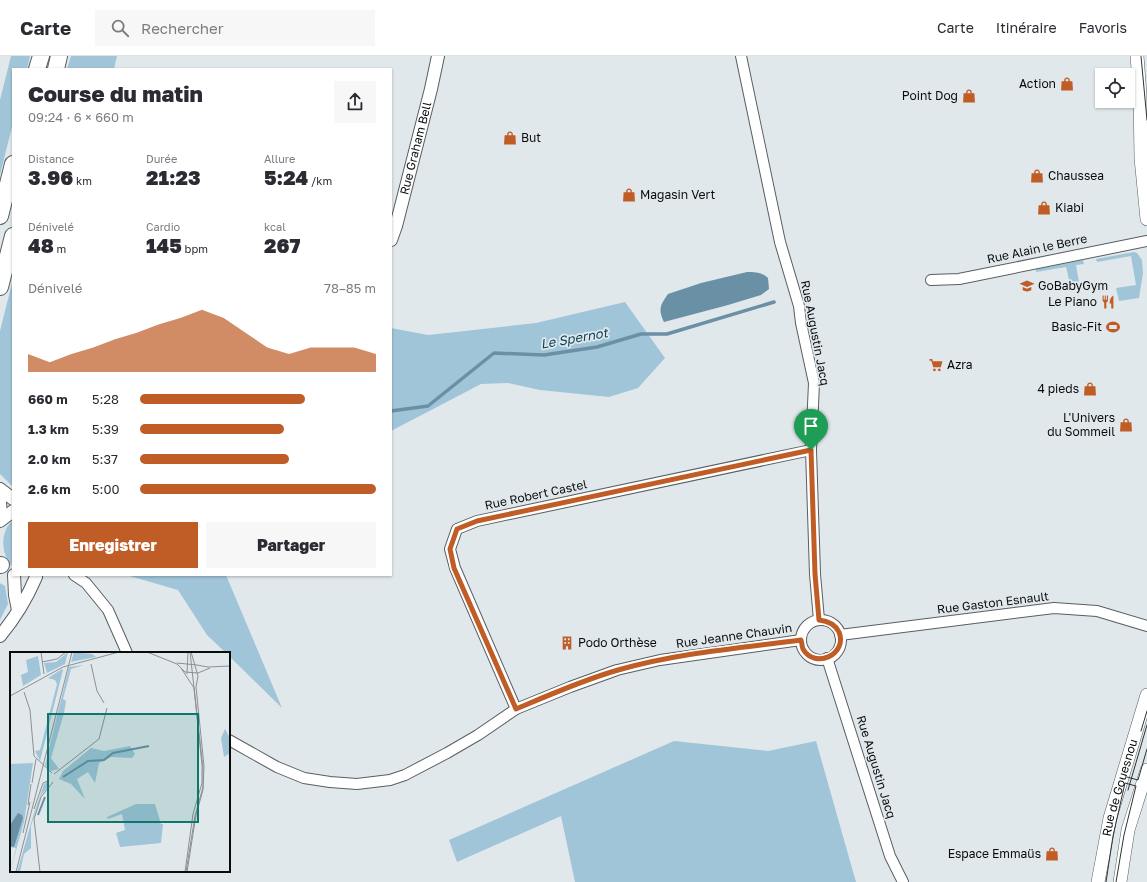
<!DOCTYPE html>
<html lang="fr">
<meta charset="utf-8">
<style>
body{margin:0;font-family:"Golos Text",sans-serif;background:#f7f7f7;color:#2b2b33;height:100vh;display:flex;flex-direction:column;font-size:15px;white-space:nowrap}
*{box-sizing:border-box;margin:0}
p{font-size:13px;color:#7c7c81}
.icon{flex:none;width:22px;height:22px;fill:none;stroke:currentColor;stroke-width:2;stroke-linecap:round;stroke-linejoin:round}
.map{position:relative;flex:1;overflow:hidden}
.side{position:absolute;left:12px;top:12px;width:380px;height:508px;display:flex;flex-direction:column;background:#fff;border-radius:0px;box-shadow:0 1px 3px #0004}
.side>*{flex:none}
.fabs{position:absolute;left:1095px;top:12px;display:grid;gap:8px}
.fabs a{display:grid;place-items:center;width:40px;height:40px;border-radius:0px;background:#fff;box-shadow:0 1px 3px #0004;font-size:20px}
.pin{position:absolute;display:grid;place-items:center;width:34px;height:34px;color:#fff;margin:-41px -17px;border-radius:50% 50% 50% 0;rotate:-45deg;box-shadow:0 0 4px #0007}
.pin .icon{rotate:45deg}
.round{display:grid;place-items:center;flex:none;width:42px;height:42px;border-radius:0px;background:#f7f7f7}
.head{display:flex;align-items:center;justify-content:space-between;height:68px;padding:0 16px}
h1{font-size:22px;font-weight:800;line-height:30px}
.stats{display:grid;grid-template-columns:repeat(3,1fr);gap:6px;height:68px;padding:4px 16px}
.stats div{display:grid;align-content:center}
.stats b{font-size:20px;font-weight:800}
.stats small{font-size:11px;font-weight:400}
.stats p{font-size:11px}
.chart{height:112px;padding:8px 16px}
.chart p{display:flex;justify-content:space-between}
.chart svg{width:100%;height:72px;margin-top:4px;fill:#c05c25;opacity:.7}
.button{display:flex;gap:8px;margin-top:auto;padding:8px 16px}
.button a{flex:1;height:46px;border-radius:0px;background:#c05c25;color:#fff;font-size:16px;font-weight:800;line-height:46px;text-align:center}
.button a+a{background:#f7f7f7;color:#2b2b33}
ul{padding:0 16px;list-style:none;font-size:13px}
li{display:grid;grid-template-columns:64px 48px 1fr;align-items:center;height:30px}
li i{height:10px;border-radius:5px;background:#c05c25}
header{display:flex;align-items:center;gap:24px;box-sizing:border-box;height:56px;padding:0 20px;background:#fff;border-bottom:1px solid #e1e1e2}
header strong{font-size:19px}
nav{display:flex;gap:22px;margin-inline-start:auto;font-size:14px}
.search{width:280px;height:36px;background:#f7f7f7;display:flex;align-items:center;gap:10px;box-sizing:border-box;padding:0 14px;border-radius:0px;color:#7c7c81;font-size:15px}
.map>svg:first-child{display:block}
.green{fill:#a1c5d8}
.water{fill:#6990a4}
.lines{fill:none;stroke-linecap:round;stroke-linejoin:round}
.stream{stroke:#6990a4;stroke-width:3.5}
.minor-casing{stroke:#585e61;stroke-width:12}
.tertiary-casing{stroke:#585e61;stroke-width:14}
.secondary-casing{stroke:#585e61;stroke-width:14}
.trunk-casing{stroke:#585e61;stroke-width:18}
.minor{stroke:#fff;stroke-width:10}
.tertiary{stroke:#fff;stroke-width:12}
.secondary{stroke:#fff;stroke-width:13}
.trunk{stroke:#fff;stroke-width:16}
.tram{stroke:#2e3233;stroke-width:1}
.route-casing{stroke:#fff;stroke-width:8}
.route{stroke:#c05c25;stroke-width:5}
.labels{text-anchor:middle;stroke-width:3.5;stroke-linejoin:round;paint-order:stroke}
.poi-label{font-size:12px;fill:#090c0d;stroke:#e1e8eb;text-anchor:end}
.street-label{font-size:12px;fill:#090c0d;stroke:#e1e8eb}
.water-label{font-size:13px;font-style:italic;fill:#0c4259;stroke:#e1e8eb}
.inset-river{fill:none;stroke:#6990a4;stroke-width:2}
.inset-road{fill:none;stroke:#8b9092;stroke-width:1}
.view{fill:#0f766e;fill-opacity:0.15;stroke:#0f766e;stroke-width:2}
.inset-edge{fill:none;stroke:#090c0d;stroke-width:2}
</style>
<header>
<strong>Carte</strong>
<div class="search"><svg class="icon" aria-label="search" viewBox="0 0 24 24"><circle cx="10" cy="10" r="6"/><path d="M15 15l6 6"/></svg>Rechercher</div>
<nav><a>Carte</a><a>Itinéraire</a><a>Favoris</a></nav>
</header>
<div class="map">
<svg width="1147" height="826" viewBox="0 0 1147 826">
<rect width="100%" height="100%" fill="#e1e8eb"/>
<g class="green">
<polygon points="11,0 30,0 27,13 13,13 13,67 0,119 0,44"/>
<polygon points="71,0 117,0 114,13 67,13"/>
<polygon points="1134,196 1137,197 1142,204 1143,217 1139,242 1119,245 1116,232 1136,229 1131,200 1097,206 1096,203"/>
<polygon points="1083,204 1084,208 1076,209 1079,226 1070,228 1066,211 1036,216 1036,213"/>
<polygon points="13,223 13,431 0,418 0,275"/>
<polygon points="625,246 665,302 638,332 609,341 540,334 508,327 481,328 391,375 391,272 428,279 536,267"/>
<path d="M13 464V511C0 498 0 475 13 464Z"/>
<polygon points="126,519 226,519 282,652 229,600 229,597 226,597 207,579 178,534"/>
<polygon points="0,527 5,530 8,548 0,564"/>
<polygon points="674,685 768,695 816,685 856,826 575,826 561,760 457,806 449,784"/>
</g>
<path class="water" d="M747 216C755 216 761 216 768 222L769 233 761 239 728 249 664 266C658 254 660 249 668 238L701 227Z"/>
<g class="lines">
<polyline class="stream" points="391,355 428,350 494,297 544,299 597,291 641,278 667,278 774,246"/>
<g class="minor-casing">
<g id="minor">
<polyline points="741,0 780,186 799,250 801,267 814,327 811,394 815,518 819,564"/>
<polyline points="931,224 959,223 1147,185"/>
<polyline points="74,519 86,527 108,554 127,597"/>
<circle cx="821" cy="584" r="20"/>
<polyline points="840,579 1054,552 1097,555 1147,570"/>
<polyline points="827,602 890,800 903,826"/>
<polyline points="516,653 455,512 450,493 457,473 477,465 811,394"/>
<polyline points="229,684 277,711 304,722 330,726 357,728 390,724 405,719 447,697 478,679 516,653 570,631 617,614 660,604 801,584"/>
</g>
</g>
<g class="tertiary-casing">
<g id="tertiary">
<path id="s1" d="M391 184 396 170 431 33 438 0"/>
<polyline points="0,433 13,443"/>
<polyline points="0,445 1,463"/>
<polyline points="0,465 13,455"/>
<polyline points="14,519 15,539 18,554"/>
<path d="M0 580C15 562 27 542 36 521"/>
</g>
</g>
<g class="secondary-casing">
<g id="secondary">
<polyline points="1137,0 1140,38 1141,102 1147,163"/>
<path id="s2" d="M1098 826 1110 762 1147 639"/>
<polyline points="1120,826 1128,774 1147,714"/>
</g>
</g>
<g class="trunk-casing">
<g id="trunk">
<polyline points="37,13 41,0"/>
<polyline points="56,13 59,0"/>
<polyline points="0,160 13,108"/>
<polyline points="0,231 13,180"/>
<polyline points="0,509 1,509"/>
</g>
</g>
<use href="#minor" class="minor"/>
<use href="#tertiary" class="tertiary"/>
<use href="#secondary" class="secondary"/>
<use href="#trunk" class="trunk"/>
<g class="tram">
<polyline points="1141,0 1147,64"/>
<polyline points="1141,675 1147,655"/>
<polyline points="1127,721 1138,724 1147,693"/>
<polyline points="1128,734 1147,669"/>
<polyline points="1106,826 1113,780 1125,727 1136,730 1124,779 1116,826"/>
</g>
</g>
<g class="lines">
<g class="route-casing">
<path id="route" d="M811 394 815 518 819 564C828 565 835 568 839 576 848 598 815 614 803 593 802 591 802 587 801 584 740 592 677 597 618 614 583 624 549 639 516 653L454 512 450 493 457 473 477 465Z"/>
</g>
<use href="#route" class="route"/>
</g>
<defs>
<g id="shop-bare" transform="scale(1.08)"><path d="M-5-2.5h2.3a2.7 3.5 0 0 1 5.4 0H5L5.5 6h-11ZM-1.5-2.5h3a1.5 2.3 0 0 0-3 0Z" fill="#c05c25" stroke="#e1e8eb" stroke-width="2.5" paint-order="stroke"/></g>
<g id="school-bare" transform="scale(1.08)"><path d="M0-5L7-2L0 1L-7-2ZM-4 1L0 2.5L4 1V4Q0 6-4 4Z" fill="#c05c25" stroke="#e1e8eb" stroke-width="2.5" paint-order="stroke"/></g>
<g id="restaurant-bare" transform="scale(1.08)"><path d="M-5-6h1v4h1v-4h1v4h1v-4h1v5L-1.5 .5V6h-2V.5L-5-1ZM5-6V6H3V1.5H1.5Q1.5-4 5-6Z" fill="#c05c25" stroke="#e1e8eb" stroke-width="2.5" paint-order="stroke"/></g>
<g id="stadium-bare" transform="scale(1.08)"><path d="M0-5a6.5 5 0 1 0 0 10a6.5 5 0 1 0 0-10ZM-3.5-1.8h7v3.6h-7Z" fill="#c05c25" stroke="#e1e8eb" stroke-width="2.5" paint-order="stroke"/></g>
<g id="supermarket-bare" transform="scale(1.08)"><path d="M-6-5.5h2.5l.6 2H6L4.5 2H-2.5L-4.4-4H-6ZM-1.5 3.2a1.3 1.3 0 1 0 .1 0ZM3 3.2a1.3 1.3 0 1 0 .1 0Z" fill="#c05c25" stroke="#e1e8eb" stroke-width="2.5" paint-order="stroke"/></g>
<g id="building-bare" transform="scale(1.08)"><path d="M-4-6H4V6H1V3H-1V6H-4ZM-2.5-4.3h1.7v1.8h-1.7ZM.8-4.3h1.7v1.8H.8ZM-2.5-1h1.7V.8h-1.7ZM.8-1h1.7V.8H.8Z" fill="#c05c25" stroke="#e1e8eb" stroke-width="2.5" paint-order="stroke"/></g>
</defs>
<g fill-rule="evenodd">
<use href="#shop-bare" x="1067" y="28"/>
<use href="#shop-bare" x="969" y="40"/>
<use href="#shop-bare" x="510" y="82"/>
<use href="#shop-bare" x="1037" y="120"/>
<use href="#shop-bare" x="629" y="139"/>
<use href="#shop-bare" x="1044" y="152"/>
<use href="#school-bare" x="1027" y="230"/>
<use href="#restaurant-bare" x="1108" y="246"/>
<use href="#stadium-bare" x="1113" y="271"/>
<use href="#supermarket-bare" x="936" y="309"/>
<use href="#shop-bare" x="1090" y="333"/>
<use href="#shop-bare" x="1126" y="369"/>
<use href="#building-bare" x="567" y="587"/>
<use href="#shop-bare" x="1052" y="798"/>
</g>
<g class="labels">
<g class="poi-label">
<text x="1056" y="32">Action</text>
<text x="958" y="44">Point Dog</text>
<text x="521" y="86" text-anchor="start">But</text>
<text x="1048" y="124" text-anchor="start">Chaussea</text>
<text x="640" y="143" text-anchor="start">Magasin Vert</text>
<text x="1055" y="156" text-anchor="start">Kiabi</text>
<text x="1038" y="234" text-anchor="start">GoBabyGym</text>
<text x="1097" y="250">Le Piano</text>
<text x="1102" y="275">Basic-Fit</text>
<text x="947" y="313" text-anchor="start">Azra</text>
<text x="1079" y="337">4 pieds</text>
<text x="1115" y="366">L'Univers<tspan x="1115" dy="14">du Sommeil</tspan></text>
<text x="578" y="591" text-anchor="start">Podo Orthèse</text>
<text x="1041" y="802">Espace Emmaüs</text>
</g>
<g class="street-label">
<text dy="4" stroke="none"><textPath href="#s1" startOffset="95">Rue Graham Bell</textPath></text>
<text transform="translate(1037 193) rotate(-12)" y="4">Rue Alain le Berre</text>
<text transform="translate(815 277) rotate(79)" y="4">Rue Augustin Jacq</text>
<text transform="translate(536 439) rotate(-12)" y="4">Rue Robert Castel</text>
<text transform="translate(993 547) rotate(-7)" y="4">Rue Gaston Esnault</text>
<text transform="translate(734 580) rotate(-8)" y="4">Rue Jeanne Chauvin</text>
<text transform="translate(876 711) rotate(73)" y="4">Rue Augustin Jacq</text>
<text dy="4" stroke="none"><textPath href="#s2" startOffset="97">Rue de Gouesnou</textPath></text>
</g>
<g class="water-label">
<text transform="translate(574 282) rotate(-10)" y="5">Le Spernot</text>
</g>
</g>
<g transform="translate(10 596)">
<rect width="220" height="220" fill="#e1e8eb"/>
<path d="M58 0 55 12 37 21 34 11 46 10ZM64 0 82 2 86 5 61 10ZM28 4 31 23 13 34 11 23 18 20 16 8ZM74 13 61 17 53 47 56 49 54 61 41 106 49 117 41 119 35 113 59 15ZM52 17 53 18 30 109 25 99 30 98 47 32 45 28 38 26ZM215 77 220 86V101L214 105 211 86ZM120 94 125 102 122 106 101 105 89 111 85 131 78 120 67 127 75 147 61 132 49 127 53 119 81 96 94 99ZM23 111 14 170 0 220 6 196 0 195V112ZM37 130 39 134 31 143 21 174V196L14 202 10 220H7L24 161 34 132ZM126 152H145L151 172H153L151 191 110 195 106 181 115 178 112 162 98 167 97 165Z" fill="#a1c5d8"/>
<path d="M8 161 12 163 13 166 4 195 0 194V173Z" fill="#6990a4"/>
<path class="inset-river" d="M53 125 78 109 94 108 103 101 139 94M28 163 35 145"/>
<path class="inset-road" d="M31 0 34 22M137 0 167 12 175 20 188 21M32 10 47 7 56 0M167 11 187 13M81 12 87 39 94 51M187 13 198 15 220 14M171 16 184 36 192 113V131L183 162 175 220M188 21 200 16M177 22 178 0M14 40 20 58 24 104 42 121M0 44 53 15 109 0M44 122 89 87 97 56M22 131 26 107M18 153 21 132M24 157 33 131 38 129M13 181 20 150M6 220 62 0M30 220 24 167 31 145 43 130M176 220 185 164 193 135V116L180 0M177 220 186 163 193 138 194 114 186 35 188 24 181 0"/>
<path class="view" d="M38 62H188V170H38Z"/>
<rect width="220" height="220" class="inset-edge"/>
</g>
</svg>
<div class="fabs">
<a><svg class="icon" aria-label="locate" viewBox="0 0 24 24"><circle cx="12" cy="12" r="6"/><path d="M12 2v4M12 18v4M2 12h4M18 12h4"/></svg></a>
</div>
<div class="pin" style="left:811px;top:394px;background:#1e9e55"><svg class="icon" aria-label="arrive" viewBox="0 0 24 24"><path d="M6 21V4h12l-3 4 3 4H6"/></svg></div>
<section class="side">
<div class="head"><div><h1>Course du matin</h1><p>09:24 · 6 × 660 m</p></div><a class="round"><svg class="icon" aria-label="share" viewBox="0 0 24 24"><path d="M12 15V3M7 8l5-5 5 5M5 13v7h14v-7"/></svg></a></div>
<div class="stats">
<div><p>Distance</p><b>3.96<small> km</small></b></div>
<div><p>Durée</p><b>21:23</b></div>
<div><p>Allure</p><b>5:24<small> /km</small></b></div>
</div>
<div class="stats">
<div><p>Dénivelé</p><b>48<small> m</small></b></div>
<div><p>Cardio</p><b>145<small> bpm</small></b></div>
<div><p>kcal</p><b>267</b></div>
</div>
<div class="chart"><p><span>Dénivelé</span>78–85 m</p>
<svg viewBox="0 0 160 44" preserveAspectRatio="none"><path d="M0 44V33L10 38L20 33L30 29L40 24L50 20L60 15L70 11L80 6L90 11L100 20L110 29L120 33L130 29L140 29L150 29L160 33V44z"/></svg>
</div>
<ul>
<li><b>660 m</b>5:28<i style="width:70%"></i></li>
<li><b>1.3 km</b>5:39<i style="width:61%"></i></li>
<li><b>2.0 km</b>5:37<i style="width:63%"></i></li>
<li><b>2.6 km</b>5:00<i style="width:100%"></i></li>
</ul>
<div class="button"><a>Enregistrer</a><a>Partager</a></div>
</section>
</div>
